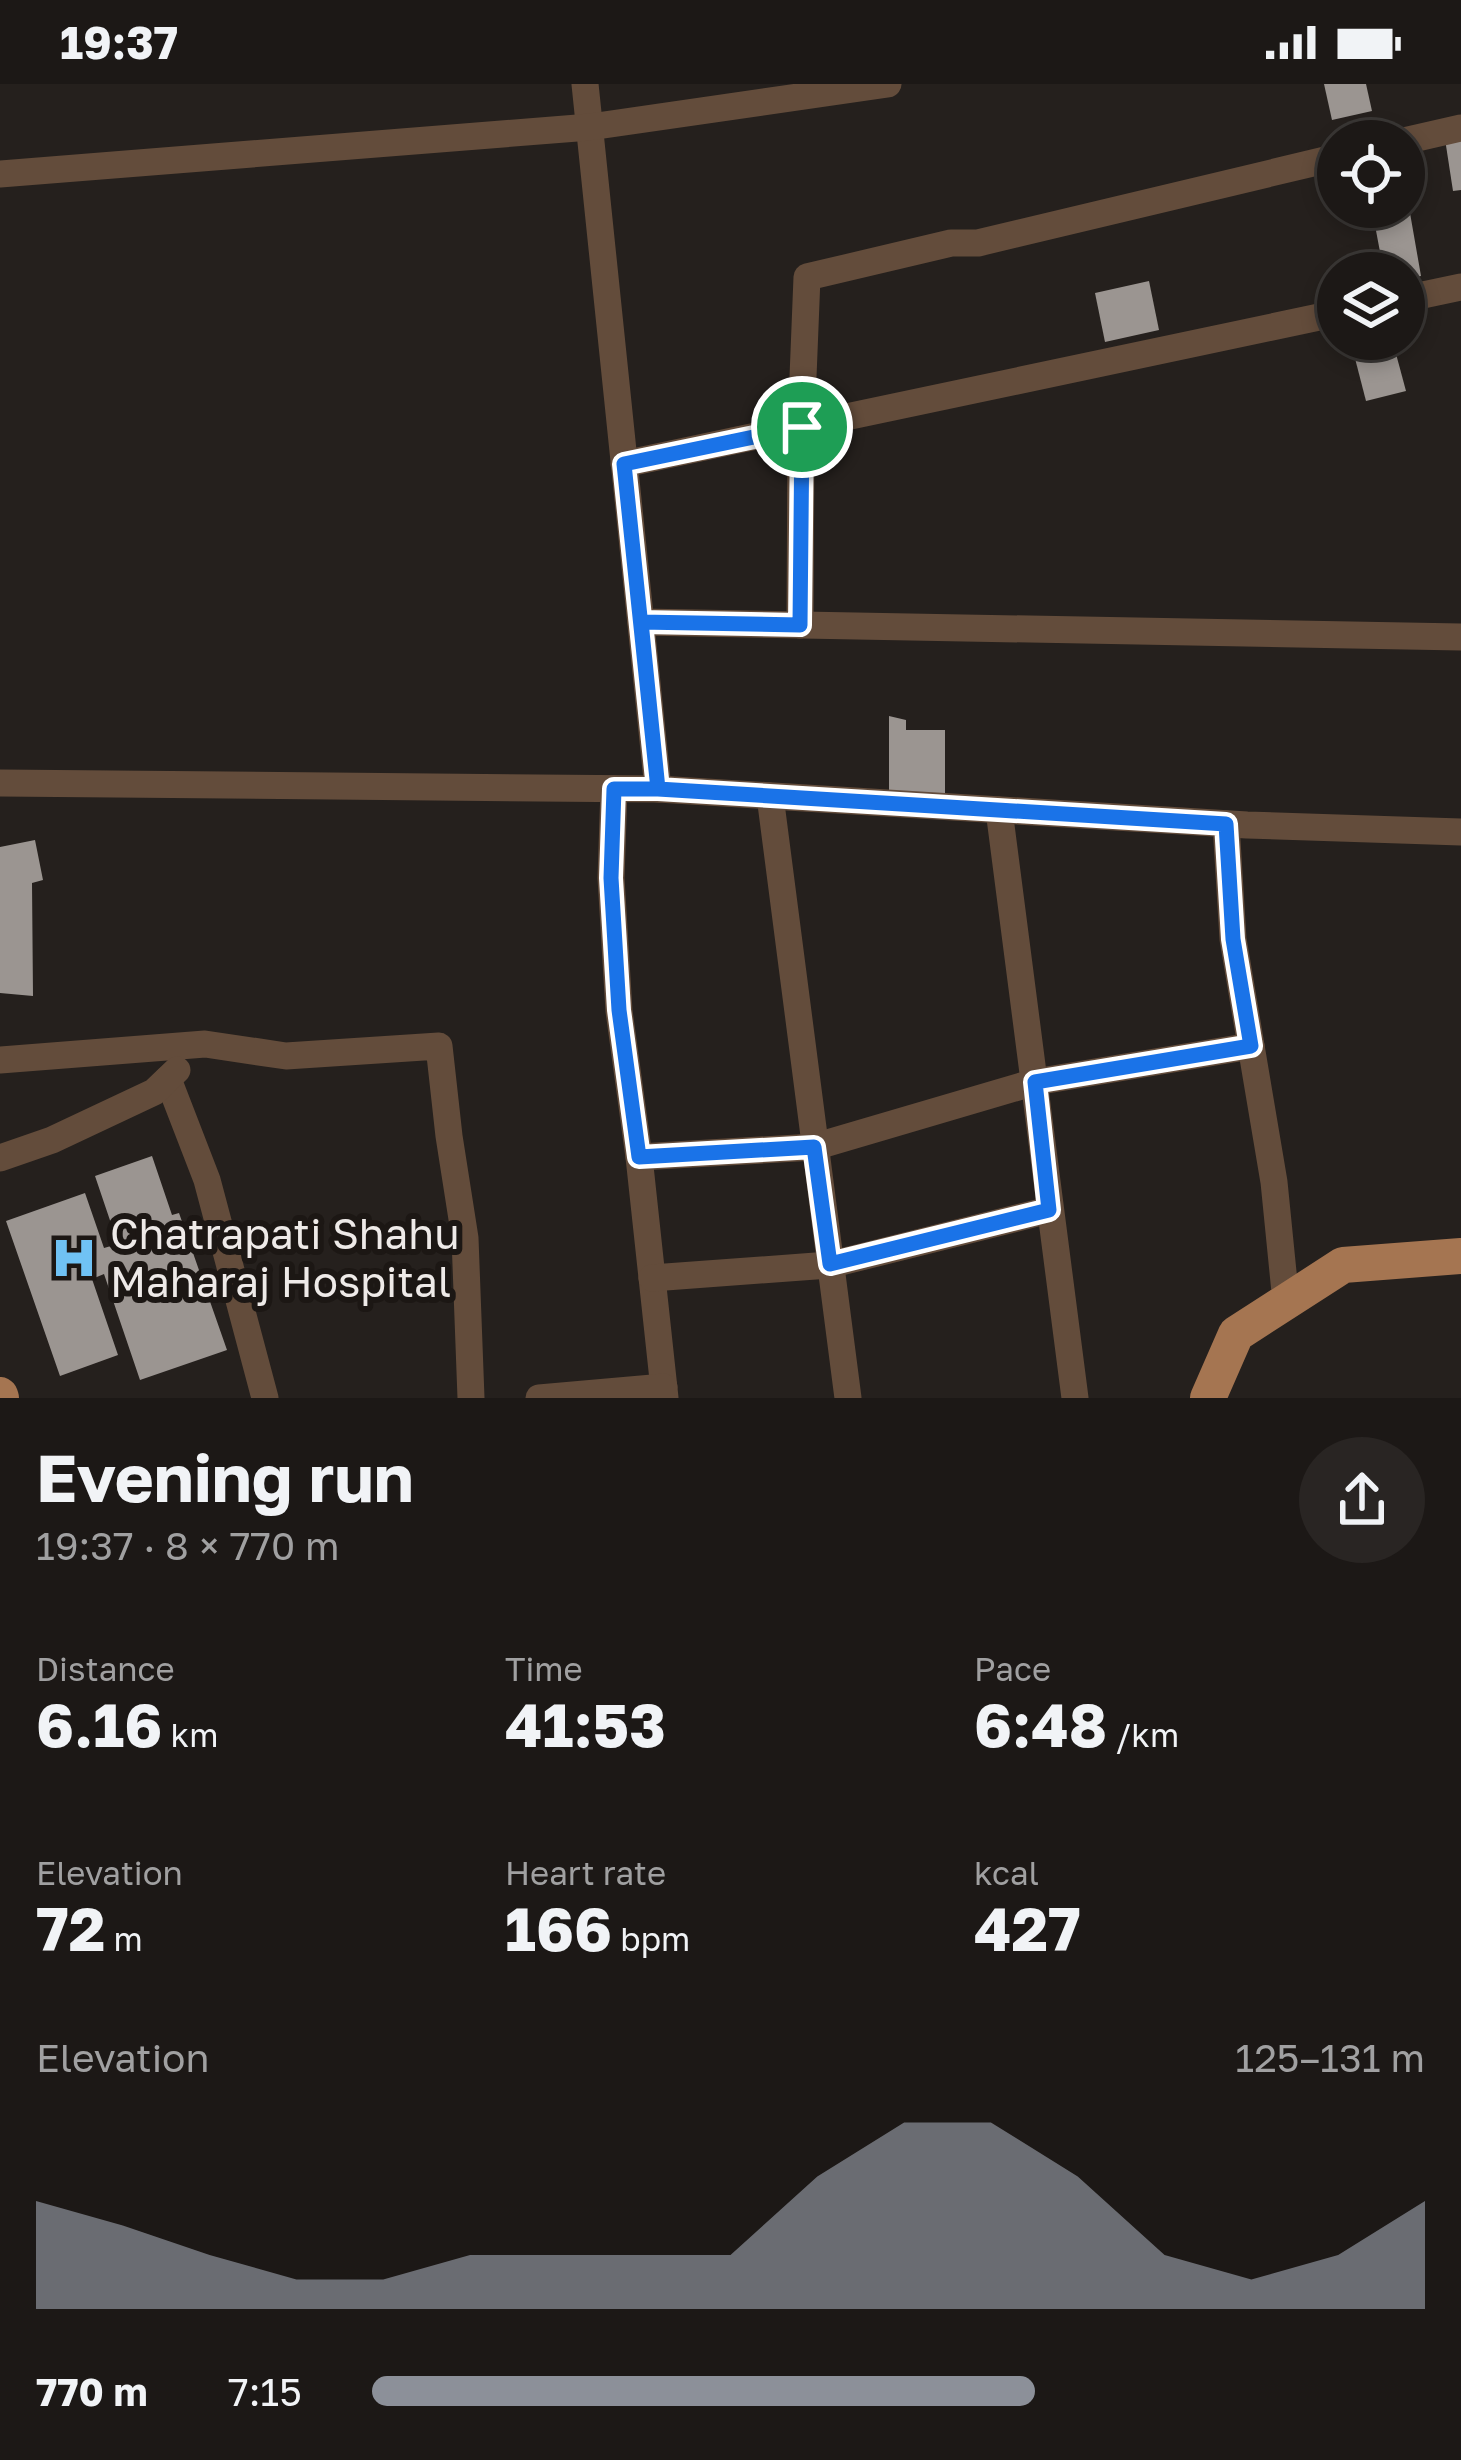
<!DOCTYPE html>
<meta charset="utf-8">
<style>
body{margin:0;font-family:"Golos Text",sans-serif;background:#292523;color:#f1f3f6;height:100vh;display:flex;flex-direction:column;font-size:45px;white-space:nowrap}
*{box-sizing:border-box;margin:0}
p{font-size:39px;color:#a0a0a1}
.icon{flex:none;width:66px;height:66px;fill:none;stroke:currentColor;stroke-width:2;stroke-linecap:round;stroke-linejoin:round}
.map{position:relative;height:1314px;overflow:hidden}
.sheet{display:flex;flex-direction:column;background:#1c1816;flex:1}
.sheet>*{flex:none}
.tools{position:absolute;left:1317px;top:36px;display:grid;gap:24px}
.tools a{display:grid;place-items:center;width:108px;height:108px;border-radius:50%;background:#1c1816;box-shadow:0 6px 18px #0003,0 0 0 3px #3a3735;font-size:60px}
.pin{position:absolute;display:grid;place-items:center;width:102px;height:102px;color:#fff;margin:-51px;border:6px solid #fff;border-radius:50%;box-shadow:0 3px 12px #0007}
.round{display:grid;place-items:center;flex:none;width:126px;height:126px;border-radius:63px;background:#292523}
.overview{display:flex;align-items:center;justify-content:space-between;height:204px;padding:0 36px}
h1{font-size:66px;font-weight:700;line-height:90px}
.figures{display:grid;grid-template-columns:repeat(3,1fr);gap:18px;height:204px;padding:12px 36px}
.figures div{display:grid;align-content:center}
.figures b{font-size:60px;font-weight:700}
.figures small{font-size:33px;font-weight:400}
.figures p{font-size:33px}
.chart{height:336px;padding:24px 36px}
.chart p{display:flex;justify-content:space-between}
.chart svg{width:100%;height:216px;margin-top:12px;fill:#8c9099;opacity:.7}
ul{padding:0 36px;list-style:none;font-size:39px}
li{display:grid;grid-template-columns:192px 144px 1fr;align-items:center;height:90px}
li i{height:30px;border-radius:15px;background:#8c9099}
.status{display:flex;justify-content:space-between;align-items:center;height:84px;padding:0 60px;background:#1c1816;direction:ltr}
.status svg{height:33px;fill:currentColor}
.map>svg:first-child{display:block}
.building{fill:#9b9591}
.lines{fill:none;stroke-linecap:round;stroke-linejoin:round}
.minor{stroke:#634c3b;stroke-width:27}
.major{stroke:#a57551;stroke-width:36}
.route-casing{stroke:#fff;stroke-width:24}
.route{stroke:#1a73e8;stroke-width:15}
.labels{text-anchor:middle;stroke-width:12;stroke-linejoin:round;paint-order:stroke}
.poi-label{font-size:42px;fill:#eeeae8;stroke:#1c1714;text-anchor:start}
</style>
<div class="status"><b>19:37</b><svg viewBox="0 0 49 12"><path d="M0 12V9h3v3zM5 12V6h3v6zM10 12V3h3v9zM15 12V0h3v12zM26 1h20v11H26zM47 4h2v5h-2z"/></svg></div>
<div class="map">
<svg width="1461" height="1314" viewBox="0 0 1461 1314">
<rect width="100%" height="100%" fill="#25201d"/>
<g class="building">
<polygon points="1324,0 1366,0 1372,27 1332,36"/>
<polygon points="1461,53 1461,106 1453,107 1445,55"/>
<polygon points="1410,129 1421,192 1404,195 1404,189 1384,189 1374,136"/>
<polygon points="1149,197 1159,246 1105,258 1095,209"/>
<polygon points="1350,255 1392,255 1406,307 1366,317"/>
<polygon points="889,632 906,636 906,646 945,646 945,709 889,709"/>
<polygon points="35,756 43,796 32,799 33,912 0,909 0,763"/>
<polygon points="152,1072 172,1131 179,1129 227,1266 140,1296 104,1190 92,1195 118,1271 60,1292 6,1137 85,1109 104,1164 118,1160 95,1092"/>
</g>
<g class="lines">
<g class="minor">
<polyline points="585,0 658,705"/>
<polyline points="1404,57 1461,44"/>
<polyline points="0,90 590,43 888,0"/>
<polyline points="1404,215 1461,203"/>
<polyline points="624,380 1338,229"/>
<polyline points="641,538 1461,553"/>
<polyline points="800,541 801,343 807,193 951,159 978,159 1338,73"/>
<polyline points="0,699 658,705 1247,741 1461,748"/>
<polyline points="614,705 611,794 619,927 639,1073 665,1314"/>
<polyline points="770,712 848,1314"/>
<polyline points="999,726 1075,1314"/>
<polyline points="1226,740 1233,855 1274,1098 1286,1218"/>
<polyline points="0,976 205,960 286,972 439,962 449,1052 465,1154 471,1314"/>
<polyline points="168,995 207,1096 265,1314"/>
<polyline points="639,1073 814,1063 1035,998 1251,962"/>
<polyline points="0,1074 52,1056 154,1008 177,986"/>
<polyline points="652,1194 829,1181 1049,1126"/>
<polyline points="539,1314 664,1303"/>
</g>
<g class="major">
<polyline points="0,1311 1,1314"/>
<polyline points="1208,1314 1236,1250 1343,1181 1461,1172"/>
</g>
</g>
<g class="lines">
<g class="route-casing">
<polyline id="route" points="802,343 624,380 658,705 614,705 611,794 619,926 639,1073 814,1063 830,1180 1049,1126 1035,998 1251,962 1233,855 1226,740 658,705 641,538 800,541 802,343"/>
</g>
<use href="#route" class="route"/>
</g>
<defs>
<g id="hospital-bare" transform="scale(3.6)"><path d="M-5-5h3v3.5h4V-5h3V5h-3V1.5h-4V5h-3Z" fill="#70c2f4" stroke="#1c1714" stroke-width="2.5" paint-order="stroke"/></g>
</defs>
<g fill-rule="evenodd">
<use href="#hospital-bare" x="74" y="1174"/>
</g>
<g class="labels">
<g class="poi-label">
<text x="110" y="1165">Chatrapati Shahu<tspan x="110" dy="48">Maharaj Hospital</tspan></text>
</g>
</g>
</svg>
<div class="tools">
<a><svg class="icon" aria-label="locate" viewBox="0 0 24 24"><circle cx="12" cy="12" r="6"/><path d="M12 2v4M12 18v4M2 12h4M18 12h4"/></svg></a>
<a><svg class="icon" aria-label="layers" viewBox="0 0 24 24"><path d="M12 4l9 5-9 5-9-5zM3 14l9 5 9-5"/></svg></a>
</div>
<div class="pin" style="left:802px;top:343px;background:#1e9e55"><svg class="icon" aria-label="arrive" viewBox="0 0 24 24"><path d="M6 21V4h12l-3 4 3 4H6"/></svg></div>
</div>
<section class="sheet">
<div class="overview"><div><h1>Evening run</h1><p>19:37 · 8 × 770 m</p></div><a class="round"><svg class="icon" aria-label="share" viewBox="0 0 24 24"><path d="M12 15V3M7 8l5-5 5 5M5 13v7h14v-7"/></svg></a></div>
<div class="figures">
<div><p>Distance</p><b>6.16<small> km</small></b></div>
<div><p>Time</p><b>41:53</b></div>
<div><p>Pace</p><b>6:48<small> /km</small></b></div>
</div>
<div class="figures">
<div><p>Elevation</p><b>72<small> m</small></b></div>
<div><p>Heart rate</p><b>166<small> bpm</small></b></div>
<div><p>kcal</p><b>427</b></div>
</div>
<div class="chart"><p><span>Elevation</span>125–131 m</p>
<svg viewBox="0 0 160 44" preserveAspectRatio="none"><path d="M0 44V22L10 27L20 33L30 38L40 38L50 33L60 33L70 33L80 33L90 17L100 6L110 6L120 17L130 33L140 38L150 33L160 22V44z"/></svg>
</div>
<ul>
<li><b>770 m</b>7:15<i style="width:63%"></i></li>
</ul>
</section>
